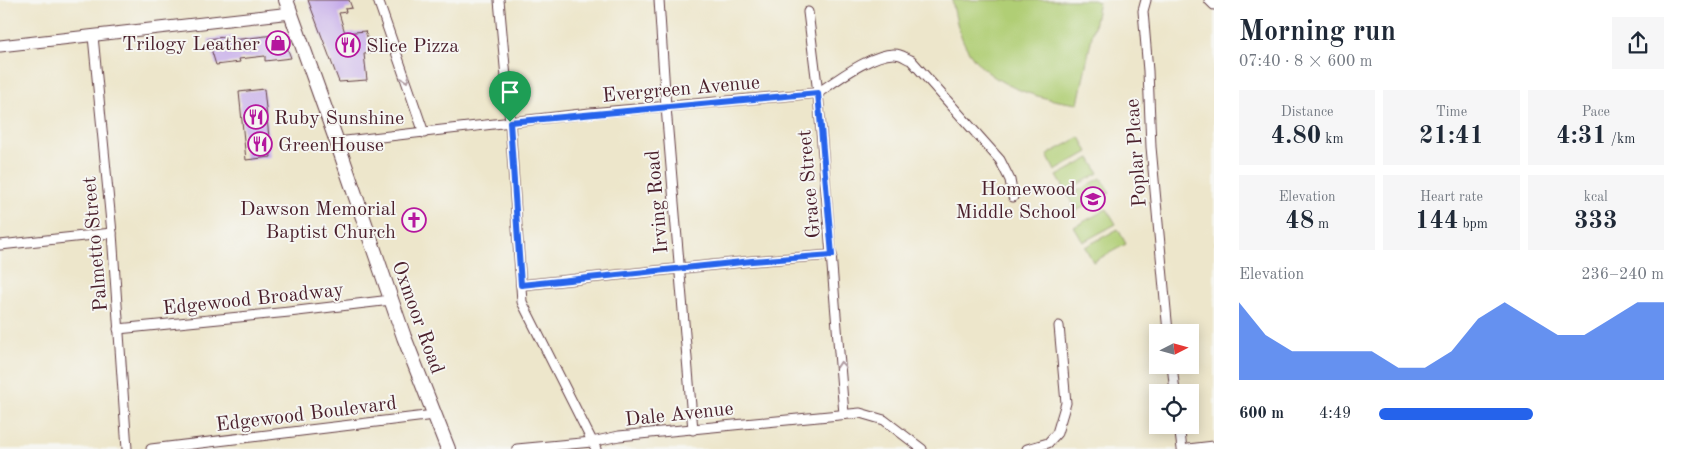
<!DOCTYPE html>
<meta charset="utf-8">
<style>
body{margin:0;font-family:"Old Standard TT",serif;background:#f6f6f7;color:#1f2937;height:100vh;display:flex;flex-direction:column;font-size:19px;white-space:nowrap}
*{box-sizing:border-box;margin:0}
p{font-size:16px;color:#747a83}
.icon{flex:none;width:28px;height:28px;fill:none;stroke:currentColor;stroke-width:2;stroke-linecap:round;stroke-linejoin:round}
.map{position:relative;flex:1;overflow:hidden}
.panel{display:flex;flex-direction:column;background:#fff;width:475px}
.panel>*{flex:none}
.needle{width:32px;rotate:84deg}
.buttons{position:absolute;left:1149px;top:324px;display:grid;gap:10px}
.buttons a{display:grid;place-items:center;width:50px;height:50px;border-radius:0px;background:#fff;box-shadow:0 2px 12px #0003;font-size:25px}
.pin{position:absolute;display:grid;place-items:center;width:42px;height:42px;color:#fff;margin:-51px -21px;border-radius:50% 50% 50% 0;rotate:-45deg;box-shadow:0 0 5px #0007}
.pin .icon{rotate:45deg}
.round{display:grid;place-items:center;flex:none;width:52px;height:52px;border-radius:0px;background:#f6f6f7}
.overview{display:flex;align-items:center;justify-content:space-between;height:85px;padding:0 25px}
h1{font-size:28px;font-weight:800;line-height:38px}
.stats{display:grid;grid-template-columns:repeat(3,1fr);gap:8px;height:85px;padding:5px 25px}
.stats div{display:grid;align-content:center;border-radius:0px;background:#f6f6f7;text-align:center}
.stats b{font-size:25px;font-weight:800}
.stats small{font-size:14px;font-weight:400}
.stats p{font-size:14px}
.chart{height:140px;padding:10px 25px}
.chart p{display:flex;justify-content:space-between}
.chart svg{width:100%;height:90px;margin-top:5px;fill:#2563eb;opacity:.7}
ul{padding:0 25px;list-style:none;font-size:16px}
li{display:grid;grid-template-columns:80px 60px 1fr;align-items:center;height:38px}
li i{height:12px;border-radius:6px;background:#2563eb}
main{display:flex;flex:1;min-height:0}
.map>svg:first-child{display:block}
.green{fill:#b0ce75;stroke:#7d7650}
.building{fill:#c5aae9}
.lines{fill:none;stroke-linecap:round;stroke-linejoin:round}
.minor-casing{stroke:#623d43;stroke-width:11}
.tertiary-casing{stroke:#623d43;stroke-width:13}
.secondary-casing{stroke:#623d43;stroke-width:16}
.minor{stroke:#fff;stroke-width:9}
.tertiary{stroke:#fff;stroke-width:11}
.secondary{stroke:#fff;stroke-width:14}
.oneway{stroke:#ae9aa0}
.route-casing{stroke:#fff;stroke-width:10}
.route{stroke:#2563eb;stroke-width:6}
.labels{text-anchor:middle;stroke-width:4;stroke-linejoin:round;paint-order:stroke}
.poi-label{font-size:20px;fill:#4a1f2b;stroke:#f6f6f2;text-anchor:end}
.street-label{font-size:20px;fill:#4a1f2b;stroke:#f6f6f2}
</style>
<main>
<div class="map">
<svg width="1214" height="449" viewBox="0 0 1214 449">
<rect width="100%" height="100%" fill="#f6f6f2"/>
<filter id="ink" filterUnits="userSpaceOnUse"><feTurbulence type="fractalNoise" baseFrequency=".02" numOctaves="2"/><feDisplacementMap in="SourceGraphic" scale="10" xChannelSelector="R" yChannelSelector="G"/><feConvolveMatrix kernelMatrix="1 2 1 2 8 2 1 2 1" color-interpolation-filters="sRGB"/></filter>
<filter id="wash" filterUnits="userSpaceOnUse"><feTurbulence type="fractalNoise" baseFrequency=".0096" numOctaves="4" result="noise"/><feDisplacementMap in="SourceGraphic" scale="20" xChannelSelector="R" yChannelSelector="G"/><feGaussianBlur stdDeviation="1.12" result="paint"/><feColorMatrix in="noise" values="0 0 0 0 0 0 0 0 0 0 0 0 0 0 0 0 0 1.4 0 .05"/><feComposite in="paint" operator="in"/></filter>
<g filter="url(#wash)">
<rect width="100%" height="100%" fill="#ede6cb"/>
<g class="green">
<path d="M952 0H1093L1099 2 1078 104C1038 99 985 85 965 45 958 31 955 15 952 0Z"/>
<polygon points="1080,137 1088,152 1055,171 1047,155"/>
<polygon points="1090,158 1099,173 1066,191 1057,176"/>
<polygon points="1101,178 1110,193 1076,211 1068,196"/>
<polygon points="1107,209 1116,224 1083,242 1074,227"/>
<polygon points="1118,229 1126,244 1093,262 1085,247"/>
</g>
<g id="blocks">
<g class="building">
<polygon points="308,0 349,0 352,8 345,9 346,12 339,13 345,33 365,31 373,53 364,54 367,80 339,82"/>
<polygon points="282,34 291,58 265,61 265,56 239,59 240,62 216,65 208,39 232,36 233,40"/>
<polygon points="264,89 271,157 246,160 239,92"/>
</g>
</g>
</g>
<g filter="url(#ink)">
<use href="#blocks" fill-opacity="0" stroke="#623d43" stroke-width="1"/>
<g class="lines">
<g class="minor-casing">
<g id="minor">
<polyline points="378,0 424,133"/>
<polyline points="499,0 510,122 522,302 596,449"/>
<polyline points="659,0 666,107 693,430"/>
<polyline points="1146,0 1143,11 1148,71 1151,147 1168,332"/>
<polyline points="1209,0 1214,5"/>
<polyline points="808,12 818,93 844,414"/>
<polyline points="93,36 112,233 127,449"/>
<path d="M818 93C835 81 879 48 900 55 904 56 907 59 911 60L1000 160 1010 180 1013 197"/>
<polyline points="337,142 590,113 818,93"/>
<polyline points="0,245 112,233"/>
<polyline points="521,285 752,261 832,255"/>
<polyline points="118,329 289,312 391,300"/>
<polyline points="1172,365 1175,392"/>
<polyline points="1179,425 1182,449"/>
<polyline points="151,449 434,415"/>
<polyline points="517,449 592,442 619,436 860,413 884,420 922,449"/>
<polyline points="1027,449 1048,443 1057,433 1066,403 1059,326"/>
<polyline points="1188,449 1214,446"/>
</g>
</g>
<g class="tertiary-casing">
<polyline id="tertiary" points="0,46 291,13"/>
</g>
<g class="secondary-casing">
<polyline id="secondary" points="286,0 337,142 404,337 448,449"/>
</g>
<use href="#minor" class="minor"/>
<use href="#tertiary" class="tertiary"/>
<use href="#secondary" class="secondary"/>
</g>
<defs><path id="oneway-chevron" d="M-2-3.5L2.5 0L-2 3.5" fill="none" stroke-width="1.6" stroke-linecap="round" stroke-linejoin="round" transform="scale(1.25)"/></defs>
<g class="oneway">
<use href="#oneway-chevron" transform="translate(406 79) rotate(71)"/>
<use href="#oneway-chevron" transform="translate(841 365) rotate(-94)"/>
</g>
</g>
<g class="lines" filter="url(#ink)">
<g class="route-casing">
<polygon id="route" points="818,93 832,255 752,261 521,285 510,122"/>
</g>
<use href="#route" class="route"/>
</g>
<defs>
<g id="shop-ring" transform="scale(1.25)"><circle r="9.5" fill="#f6f6f2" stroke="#b5179e" stroke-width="1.5"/><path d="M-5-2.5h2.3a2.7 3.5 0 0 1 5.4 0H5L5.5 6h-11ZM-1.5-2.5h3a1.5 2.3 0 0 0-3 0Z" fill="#b5179e"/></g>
<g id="restaurant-ring" transform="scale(1.25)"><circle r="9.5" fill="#f6f6f2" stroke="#b5179e" stroke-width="1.5"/><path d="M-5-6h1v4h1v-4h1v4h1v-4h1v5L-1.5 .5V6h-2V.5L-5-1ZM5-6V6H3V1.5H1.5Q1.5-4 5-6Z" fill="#b5179e"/></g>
<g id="school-ring" transform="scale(1.25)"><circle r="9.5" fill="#f6f6f2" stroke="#b5179e" stroke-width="1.5"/><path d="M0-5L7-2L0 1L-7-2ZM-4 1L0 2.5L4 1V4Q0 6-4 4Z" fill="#b5179e"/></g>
<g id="church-ring" transform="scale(1.25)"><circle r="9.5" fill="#f6f6f2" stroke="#b5179e" stroke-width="1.5"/><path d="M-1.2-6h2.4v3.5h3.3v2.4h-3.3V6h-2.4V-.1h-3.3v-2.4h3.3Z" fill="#b5179e"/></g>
</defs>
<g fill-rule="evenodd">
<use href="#shop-ring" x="278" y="43"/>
<use href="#restaurant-ring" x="348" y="45"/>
<use href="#restaurant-ring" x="256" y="117"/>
<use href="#restaurant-ring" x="260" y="144"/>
<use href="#school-ring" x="1093" y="199"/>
<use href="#church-ring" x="414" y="220"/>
</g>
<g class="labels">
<g class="poi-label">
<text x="260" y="50">Trilogy Leather</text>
<text x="366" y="52" text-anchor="start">Slice Pizza</text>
<text x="274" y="124" text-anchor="start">Ruby Sunshine</text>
<text x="278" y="151" text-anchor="start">GreenHouse</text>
<text x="1076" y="195">Homewood<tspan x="1076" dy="23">Middle School</tspan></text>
<text x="396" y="215">Dawson Memorial<tspan x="396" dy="23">Baptist Church</tspan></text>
</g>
<g class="street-label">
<text transform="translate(681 88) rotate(-5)" y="7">Evergreen Avenue</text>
<text transform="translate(1135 153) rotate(-94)" y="7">Poplar Plcae</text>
<text transform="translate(808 184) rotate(-95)" y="7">Grace Street</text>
<text transform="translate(656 202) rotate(-95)" y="7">Irving Road</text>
<text transform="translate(94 244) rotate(-95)" y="7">Palmetto Street</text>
<text transform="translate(253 298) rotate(-6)" y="7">Edgewood Broadway</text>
<text transform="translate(419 317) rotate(70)" y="7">Oxmoor Road</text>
<text transform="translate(306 413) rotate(-7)" y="7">Edgewood Boulevard</text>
<text transform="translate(679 413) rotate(-6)" y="7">Dale Avenue</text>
</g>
</g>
</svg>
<div class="buttons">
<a><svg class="needle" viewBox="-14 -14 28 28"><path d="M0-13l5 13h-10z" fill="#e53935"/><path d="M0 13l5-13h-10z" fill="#747a83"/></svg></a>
<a><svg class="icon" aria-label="locate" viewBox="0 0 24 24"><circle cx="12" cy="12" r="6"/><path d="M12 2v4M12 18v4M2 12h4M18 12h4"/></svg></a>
</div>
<div class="pin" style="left:510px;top:122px;background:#1e9e55"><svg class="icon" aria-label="arrive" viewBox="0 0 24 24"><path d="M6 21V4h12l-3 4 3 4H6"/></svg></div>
</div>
<section class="panel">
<div class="overview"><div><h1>Morning run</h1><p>07:40 · 8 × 600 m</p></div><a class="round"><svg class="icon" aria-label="share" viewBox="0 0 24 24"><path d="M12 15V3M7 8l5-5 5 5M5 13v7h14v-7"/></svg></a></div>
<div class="stats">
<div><p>Distance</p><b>4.80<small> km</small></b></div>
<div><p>Time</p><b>21:41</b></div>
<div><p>Pace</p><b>4:31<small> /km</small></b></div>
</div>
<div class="stats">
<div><p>Elevation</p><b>48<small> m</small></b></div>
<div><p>Heart rate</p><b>144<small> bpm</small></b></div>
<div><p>kcal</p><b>333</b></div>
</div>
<div class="chart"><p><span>Elevation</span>236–240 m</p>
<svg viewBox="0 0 160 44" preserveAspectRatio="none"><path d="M0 44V6L10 22L20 30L30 30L40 30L50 30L60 38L70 38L80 30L90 14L100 6L110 14L120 22L130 22L140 14L150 6L160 6V44z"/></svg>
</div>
<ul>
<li><b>600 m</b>4:49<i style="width:54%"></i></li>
</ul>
</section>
</main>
